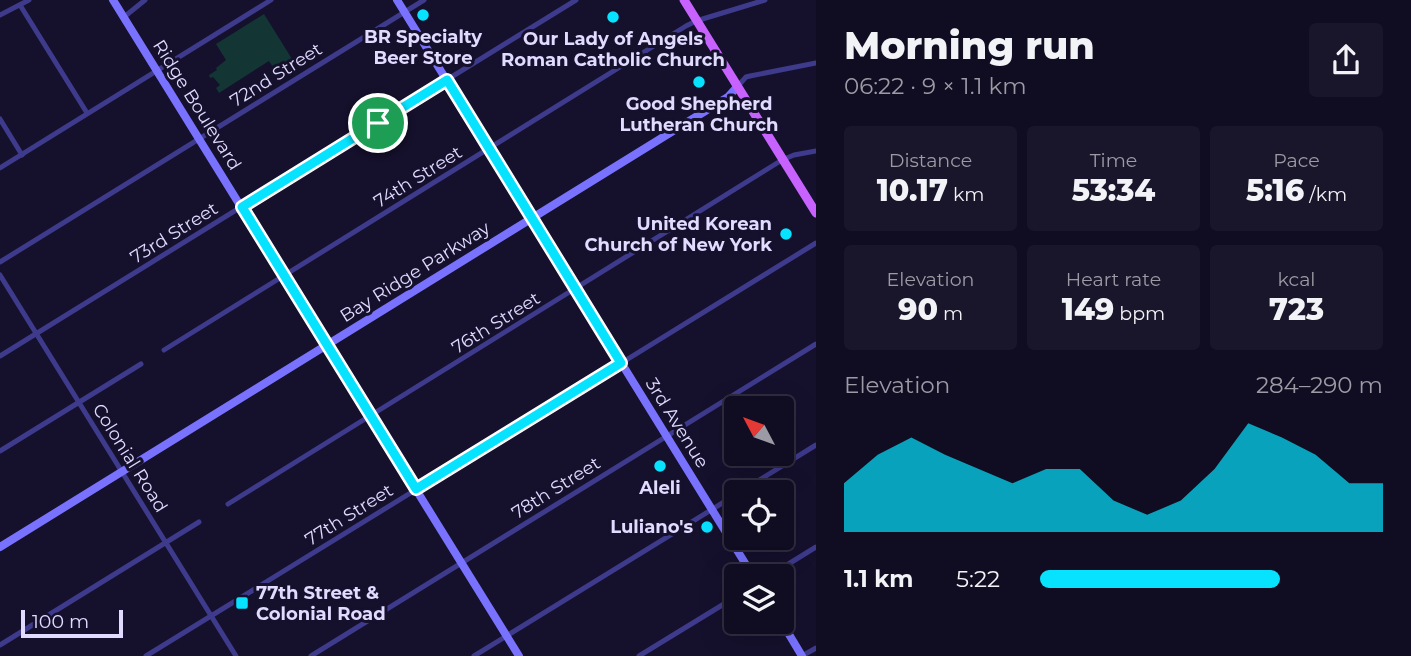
<!DOCTYPE html>
<meta charset="utf-8">
<style>
body{margin:0;font-family:Montserrat,sans-serif;background:#19152a;color:#f1f3f6;height:100vh;display:flex;flex-direction:column;font-size:26px;white-space:nowrap}
*{box-sizing:border-box;margin:0}
p{font-size:23px;color:#9c9ba5}
.icon{flex:none;width:38px;height:38px;fill:none;stroke:currentColor;stroke-width:2;stroke-linecap:round;stroke-linejoin:round}
.map{position:relative;flex:1;overflow:hidden}
.details{display:flex;flex-direction:column;background:#100c21;width:595px}
.details>*{flex:none}
.needle{width:46px;rotate:311deg}
.fabs{position:absolute;left:724px;top:396px;display:grid;gap:14px}
.fabs a{display:grid;place-items:center;width:70px;height:70px;border-radius:7px;background:#100c21;box-shadow:0 7px 28px #0002,0 0 0 2px #302c3f;font-size:35px}
.scale{position:absolute;left:21px;bottom:18px;width:102px;box-sizing:border-box;padding-left:7px;border:4px solid #e0dbff;border-top:0;font-size:19px;line-height:24px;white-space:nowrap;color:#e0dbff;-webkit-text-stroke:5px #15102c;paint-order:stroke}
.pin{position:absolute;display:grid;place-items:center;width:60px;height:60px;color:#fff;margin:-30px;border:4px solid #fff;border-radius:50%;box-shadow:0 2px 7px #0007}
.round{display:grid;place-items:center;flex:none;width:74px;height:74px;border-radius:7px;background:#19152a}
.head{display:flex;align-items:center;justify-content:space-between;height:119px;padding:0 28px}
h1{font-size:38px;font-weight:800;line-height:52px}
.figures{display:grid;grid-template-columns:repeat(3,1fr);gap:10px;height:119px;padding:7px 28px}
.figures div{display:grid;align-content:center;border-radius:7px;background:#19152a;text-align:center}
.figures b{font-size:30px;font-weight:800}
.figures small{font-size:19px;font-weight:400}
.figures p{font-size:19px}
.chart{height:196px;padding:14px 28px}
.chart p{display:flex;justify-content:space-between}
.chart svg{width:100%;height:126px;margin-top:7px;fill:#07e2ff;opacity:.7}
ul{padding:0 28px;list-style:none;font-size:23px}
li{display:grid;grid-template-columns:112px 84px 1fr;align-items:center;height:52px}
li i{height:18px;border-radius:9px;background:#07e2ff}
main{display:flex;flex:1;min-height:0}
.map>svg:first-child{display:block}
.green{fill:#133635}
.lines{fill:none;stroke-linecap:round;stroke-linejoin:round}
.street{stroke:#3e3a8c;stroke-width:5}
.secondary{stroke:#7872ff;stroke-width:8}
.primary{stroke:#c762ff;stroke-width:9}
.route-casing{stroke:#fff;stroke-width:14}
.route{stroke:#07e2ff;stroke-width:9}
.poi-dot{fill:#07e2ff;stroke:#15102c;stroke-width:2.5}
.labels{text-anchor:middle;stroke-width:6;stroke-linejoin:round;paint-order:stroke}
.poi-label{font-size:18px;font-weight:bold;fill:#e0dbff;stroke:#15102c}
.street-label{font-size:18px;fill:#e0dbff;stroke:#15102c}
</style>
<main>
<div class="map">
<svg width="816" height="656" viewBox="0 0 816 656">
<rect width="100%" height="100%" fill="#15102c"/>
<polygon class="green" points="264,14 297,67 279,77 269,61 219,93 216,88 220,85 213,77 210,78 209,75 217,70 216,68 226,60 216,44"/>
<g class="lines">
<g class="street">
<polyline points="20,5 87,113"/>
<polyline points="0,15 29,0"/>
<polyline points="124,17 145,0"/>
<polyline points="737,87 746,77 750,76 816,63"/>
<polyline points="0,119 22,155"/>
<polyline points="0,168 271,0"/>
<polyline points="0,262 424,0"/>
<polyline points="0,275 236,656"/>
<polyline points="164,350 686,26 696,21 765,0"/>
<polyline points="0,356 576,0"/>
<polyline points="0,451 141,364"/>
<polyline points="740,492 816,445"/>
<polyline points="228,504 782,160 794,155 816,151"/>
<polyline points="769,576 816,547"/>
<polyline points="0,645 199,522"/>
<polyline points="146,656 816,243"/>
<polyline points="311,656 816,344"/>
<polyline points="474,656 737,494"/>
<polyline points="639,656 737,596"/>
<polyline points="802,656 816,648"/>
</g>
<g class="secondary">
<polyline points="113,0 519,656"/>
<polyline points="397,0 753,576"/>
<polyline points="0,547 728,97 737,87"/>
<polyline points="781,621 802,656"/>
</g>
<polyline class="primary" points="684,0 816,213"/>
</g>
<g class="lines">
<g class="route-casing">
<polygon id="route" points="447,80 621,363 416,489 242,207"/>
</g>
<use href="#route" class="route"/>
</g>
<g class="poi-dot">
<circle cx="423" cy="15" r="7"/>
<circle cx="613" cy="17" r="7"/>
<circle cx="699" cy="82" r="7"/>
<circle cx="786" cy="234" r="7"/>
<circle cx="660" cy="466" r="7"/>
<circle cx="707" cy="527" r="7"/>
<rect x="235" y="596" width="14" height="14" rx="3.5"/>
</g>
<g class="labels">
<g class="poi-label">
<text x="423" y="43">BR Specialty<tspan x="423" dy="21">Beer Store</tspan></text>
<text x="613" y="45">Our Lady of Angels<tspan x="613" dy="21">Roman Catholic Church</tspan></text>
<text x="699" y="110">Good Shepherd<tspan x="699" dy="21">Lutheran Church</tspan></text>
<text x="772" y="230" text-anchor="end">United Korean<tspan x="772" dy="21">Church of New York</tspan></text>
<text x="660" y="494">Aleli</text>
<text x="693" y="533" text-anchor="end">Luliano's</text>
<text x="256" y="599" text-anchor="start">77th Street &amp;<tspan x="256" dy="21">Colonial Road</tspan></text>
</g>
<g class="street-label">
<text transform="translate(276 75) rotate(-32)" y="6">72nd Street</text>
<text transform="translate(197 105) rotate(58)" y="6">Ridge Boulevard</text>
<text transform="translate(418 177) rotate(-32)" y="6">74th Street</text>
<text transform="translate(174 233) rotate(-32)" y="6">73rd Street</text>
<text transform="translate(415 272) rotate(-32)" y="6">Bay Ridge Parkway</text>
<text transform="translate(496 323) rotate(-32)" y="6">76th Street</text>
<text transform="translate(677 423) rotate(58)" y="6">3rd Avenue</text>
<text transform="translate(130 458) rotate(58)" y="6">Colonial Road</text>
<text transform="translate(556 488) rotate(-32)" y="6">78th Street</text>
<text transform="translate(349 515) rotate(-32)" y="6">77th Street</text>
</g>
</g>
</svg>
<div class="fabs">
<a><svg class="needle" viewBox="-14 -14 28 28"><path d="M0-13l5 13h-10z" fill="#e53935"/><path d="M0 13l5-13h-10z" fill="#9c9ba5"/></svg></a>
<a><svg class="icon" aria-label="locate" viewBox="0 0 24 24"><circle cx="12" cy="12" r="6"/><path d="M12 2v4M12 18v4M2 12h4M18 12h4"/></svg></a>
<a><svg class="icon" aria-label="layers" viewBox="0 0 24 24"><path d="M12 4l9 5-9 5-9-5zM3 14l9 5 9-5"/></svg></a>
</div>
<div class="scale">100 m</div>
<div class="pin" style="left:378px;top:123px;background:#1e9e55"><svg class="icon" aria-label="arrive" viewBox="0 0 24 24"><path d="M6 21V4h12l-3 4 3 4H6"/></svg></div>
</div>
<section class="details">
<div class="head"><div><h1>Morning run</h1><p>06:22 · 9 × 1.1 km</p></div><a class="round"><svg class="icon" aria-label="share" viewBox="0 0 24 24"><path d="M12 15V3M7 8l5-5 5 5M5 13v7h14v-7"/></svg></a></div>
<div class="figures">
<div><p>Distance</p><b>10.17<small> km</small></b></div>
<div><p>Time</p><b>53:34</b></div>
<div><p>Pace</p><b>5:16<small> /km</small></b></div>
</div>
<div class="figures">
<div><p>Elevation</p><b>90<small> m</small></b></div>
<div><p>Heart rate</p><b>149<small> bpm</small></b></div>
<div><p>kcal</p><b>723</b></div>
</div>
<div class="chart"><p><span>Elevation</span>284–290 m</p>
<svg viewBox="0 0 160 44" preserveAspectRatio="none"><path d="M0 44V27L10 17L20 11L30 17L40 22L50 27L60 22L70 22L80 33L90 38L100 33L110 22L120 6L130 11L140 17L150 27L160 27V44z"/></svg>
</div>
<ul>
<li><b>1.1 km</b>5:22<i style="width:70%"></i></li>
</ul>
</section>
</main>
